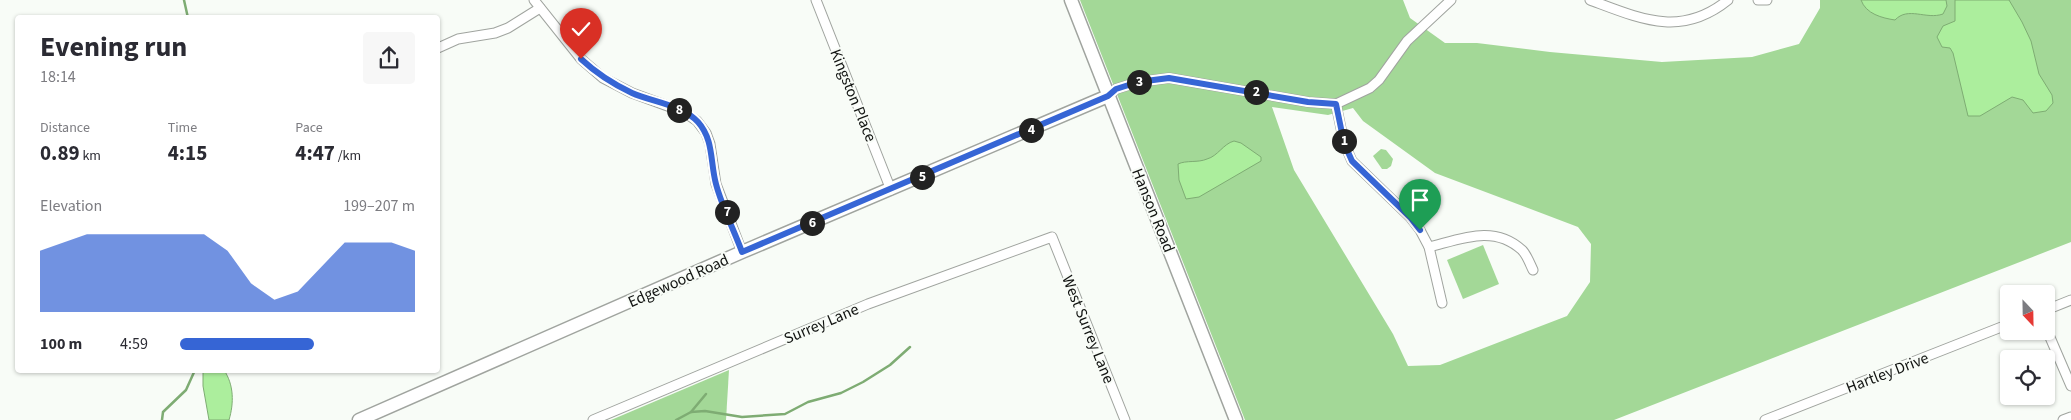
<!DOCTYPE html>
<meta charset="utf-8">
<style>
body{margin:0;font-family:"Source Sans 3",sans-serif;background:#f7f7f7;color:#2b2b33;height:100vh;display:flex;flex-direction:column;font-size:19px;white-space:nowrap}
*{box-sizing:border-box;margin:0}
p{font-size:16px;color:#7c7c81}
.icon{flex:none;width:28px;height:28px;fill:none;stroke:currentColor;stroke-width:2;stroke-linecap:round;stroke-linejoin:round}
.map{position:relative;flex:1;overflow:hidden}
.panel{position:absolute;left:15px;top:15px;width:425px;height:358px;display:flex;flex-direction:column;background:#fff;border-radius:5px;box-shadow:0 1px 4px #0004}
.panel>*{flex:none}
.needle{width:32px;rotate:158deg}
.controls{position:absolute;left:2000px;top:285px;display:grid;gap:10px}
.controls a{display:grid;place-items:center;width:55px;height:55px;border-radius:5px;background:#fff;box-shadow:0 1px 4px #0004;font-size:25px}
.pin{position:absolute;display:grid;place-items:center;width:42px;height:42px;color:#fff;margin:-51px -21px;border-radius:50% 50% 50% 0;rotate:-45deg;box-shadow:0 0 5px #0007}
.pin .icon{rotate:45deg}
.km{position:absolute;width:25px;height:25px;margin:-12px;border-radius:50%;background:#222;color:#fff;font-size:14px;line-height:25px;text-align:center}
.round{display:grid;place-items:center;flex:none;width:52px;height:52px;border-radius:5px;background:#f7f7f7}
.head{display:flex;align-items:center;justify-content:space-between;height:85px;padding:0 25px}
h1{font-size:28px;font-weight:700;line-height:38px}
.stats{display:grid;grid-template-columns:repeat(3,1fr);gap:8px;height:85px;padding:5px 25px}
.stats div{display:grid;align-content:center}
.stats b{font-size:21px;font-weight:700}
.stats small{font-size:14px;font-weight:400}
.stats p{font-size:14px}
.chart{height:140px;padding:10px 25px}
.chart p{display:flex;justify-content:space-between}
.chart svg{width:100%;height:90px;margin-top:5px;fill:#3665d5;opacity:.7}
ul{padding:0 25px;list-style:none;font-size:16px}
li{display:grid;grid-template-columns:80px 60px 1fr;align-items:center;height:38px}
li i{height:12px;border-radius:6px;background:#3665d5}
.map>svg:first-child{display:block}
.green{fill:#a3d897;fill-rule:evenodd}
.water{fill:#acee9d;stroke:#7eac73}
.lines{fill:none;stroke-linecap:round;stroke-linejoin:round}
.stream{stroke:#7eac73;stroke-width:2.5}
.street-casing{stroke:#a0a49f;stroke-width:11}
.secondary-casing{stroke:#a0a49f;stroke-width:15}
.street{stroke:#fff;stroke-width:9}
.secondary{stroke:#fff;stroke-width:12}
.route-casing{stroke:#fff;stroke-width:10}
.route{stroke:#3665d5;stroke-width:6}
.labels{text-anchor:middle;stroke-width:4;stroke-linejoin:round;paint-order:stroke}
.street-label{font-size:16px;fill:#111311;stroke:#f8fcf7}
</style>
<div class="map">
<svg width="2071" height="420" viewBox="0 0 2071 420">
<rect width="100%" height="100%" fill="#f8fcf7"/>
<g class="green">
<path d="M1080 0H1403L1410 18 1445 43H1477L1550 52 1662 62 1752 57 1799 44 1820 8V0H2071V242L1614 420H1245ZM1272 107 1328 115 1353 108 1363 121 1435 173 1578 227 1591 244 1590 282 1567 316 1440 365 1408 366 1393 334 1294 170Z"/>
<polygon points="1381,149 1386,150 1393,159 1391,166 1387,169 1382,169 1373,156"/>
<polygon points="1483,245 1499,284 1463,299 1447,260"/>
<polygon points="729,370 726,420 611,420"/>
</g>
<g class="water">
<path d="M1861 0H1946L1947 6 1943 14C1926 20 1908 6 1895 20 1882 18 1866 14 1861 0Z"/>
<polygon points="1955,0 2009,0 2022,22 2031,41 2039,74 2052,95 2053,103 2046,111 2033,113 2023,100 2012,97 1980,116 1968,116 1953,53 1950,48 1942,47 1937,37 1943,26 1955,21"/>
<path d="M1234 141 1241 143 1261 157V161L1199 197 1186 199 1179 180 1178 164C1186 160 1198 163 1207 159 1218 156 1223 144 1234 141Z"/>
<path d="M203 370H224C234 385 234 403 229 420H209L203 386Z"/>
</g>
<g class="lines">
<g class="stream">
<polyline points="184,0 188,18"/>
<polyline points="691,412 706,394"/>
<polyline points="162,420 163,412 186,390 195,370"/>
<polyline points="676,420 691,412 705,411 742,417 785,414 808,402 841,393 863,382 890,365 910,347"/>
</g>
<g class="street-casing">
<g id="street">
<polyline points="534,0 581,59 603,78 632,93 684,112 697,121 706,133 710,144 716,184 742,252"/>
<polyline points="816,0 891,190"/>
<path d="M1590 0C1641 19 1681 38 1728 0"/>
<polyline points="1758,0 1767,0"/>
<polyline points="438,48 458,39 495,33 508,28 540,8"/>
<polyline points="1108,96 1116,89 1138,82 1169,78 1308,102 1336,104 1370,88 1379,80 1407,41 1451,0"/>
<polyline points="1336,104 1344,143 1352,161 1410,217 1420,230 1429,247 1442,303"/>
<path d="M1429 247C1461 239 1494 224 1522 250 1527 255 1530 264 1533 270"/>
<polyline points="2046,310 2071,300"/>
<polyline points="2046,328 2071,386"/>
<polyline points="593,420 868,304 1052,237 1125,420"/>
<polyline points="1765,420 2009,324"/>
<polyline points="2063,420 2071,417"/>
</g>
</g>
<g class="secondary-casing">
<g id="secondary">
<polyline points="1071,0 1236,420"/>
<polyline points="359,420 742,252 1108,96"/>
</g>
</g>
<use href="#street" class="street"/>
<use href="#secondary" class="secondary"/>
</g>
<g class="lines">
<g class="route-casing">
<path id="route" d="M581 59C596 73 613 84 632 93 652 102 683 105 698 122 714 140 710 162 716 184 722 207 734 230 742 252L1108 96 1116 89 1138 82 1169 78 1308 102 1336 104 1344 143 1352 161 1410 217 1420 230"/>
</g>
<use href="#route" class="route"/>
</g>
<g class="labels">
<g class="street-label">
<text transform="translate(854 95) rotate(68)" y="6">Kingston Place</text>
<text transform="translate(1154 210) rotate(68)" y="6">Hanson Road</text>
<text transform="translate(678 280) rotate(-24)" y="6">Edgewood Road</text>
<text transform="translate(821 323) rotate(-23)" y="6">Surrey Lane</text>
<text transform="translate(1089 329) rotate(68)" y="6">West Surrey Lane</text>
<text transform="translate(1887 372) rotate(-21)" y="6">Hartley Drive</text>
</g>
</g>
</svg>
<div class="controls">
<a><svg class="needle" viewBox="-14 -14 28 28"><path d="M0-13l5 13h-10z" fill="#e53935"/><path d="M0 13l5-13h-10z" fill="#7c7c81"/></svg></a>
<a><svg class="icon" aria-label="locate" viewBox="0 0 24 24"><circle cx="12" cy="12" r="6"/><path d="M12 2v4M12 18v4M2 12h4M18 12h4"/></svg></a>
</div>
<div class="pin" style="left:1420px;top:230px;background:#1e9e55"><svg class="icon" aria-label="arrive" viewBox="0 0 24 24"><path d="M6 21V4h12l-3 4 3 4H6"/></svg></div>
<div class="pin" style="left:581px;top:59px;background:#d93025"><svg class="icon" aria-label="check" viewBox="0 0 24 24"><path d="M5 12l5 5 9-10"/></svg></div>
<b class="km" style="left:1344px;top:141px">1</b>
<b class="km" style="left:1256px;top:92px">2</b>
<b class="km" style="left:1139px;top:82px">3</b>
<b class="km" style="left:1031px;top:130px">4</b>
<b class="km" style="left:922px;top:177px">5</b>
<b class="km" style="left:812px;top:223px">6</b>
<b class="km" style="left:727px;top:212px">7</b>
<b class="km" style="left:679px;top:110px">8</b>
<section class="panel">
<div class="head"><div><h1>Evening run</h1><p>18:14</p></div><a class="round"><svg class="icon" aria-label="share" viewBox="0 0 24 24"><path d="M12 15V3M7 8l5-5 5 5M5 13v7h14v-7"/></svg></a></div>
<div class="stats">
<div><p>Distance</p><b>0.89<small> km</small></b></div>
<div><p>Time</p><b>4:15</b></div>
<div><p>Pace</p><b>4:47<small> /km</small></b></div>
</div>
<div class="chart"><p><span>Elevation</span>199–207 m</p>
<svg viewBox="0 0 160 44" preserveAspectRatio="none"><path d="M0 44V14L10 10L20 6L30 6L40 6L50 6L60 6L70 6L80 14L90 30L100 38L110 34L120 22L130 10L140 10L150 10L160 14V44z"/></svg>
</div>
<ul>
<li><b>100 m</b>4:59<i style="width:57%"></i></li>
</ul>
</section>
</div>
